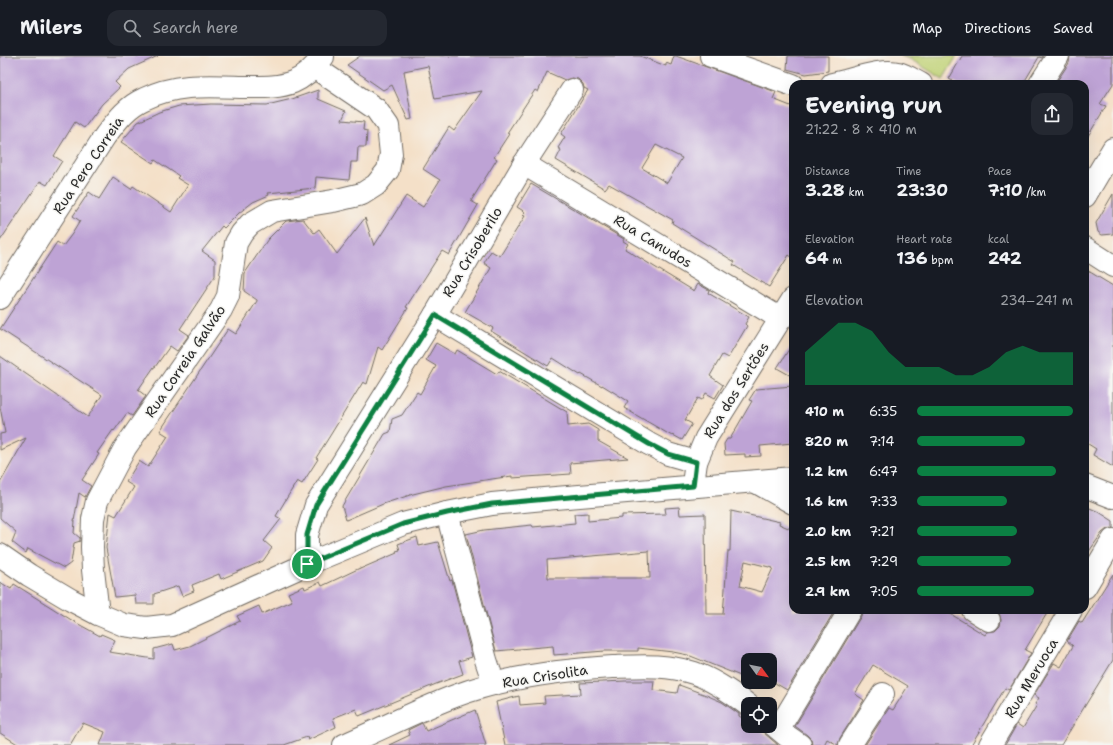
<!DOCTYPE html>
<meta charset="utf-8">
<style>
body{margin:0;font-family:"Shantell Sans",sans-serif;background:#242831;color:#f1f3f6;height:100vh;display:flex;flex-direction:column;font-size:15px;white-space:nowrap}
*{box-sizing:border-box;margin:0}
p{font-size:13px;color:#9ea1a6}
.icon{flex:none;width:22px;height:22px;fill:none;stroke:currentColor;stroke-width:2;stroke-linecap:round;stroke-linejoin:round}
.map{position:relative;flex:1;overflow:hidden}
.details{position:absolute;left:789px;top:24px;width:300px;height:534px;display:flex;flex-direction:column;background:#171b24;border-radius:12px;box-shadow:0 4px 16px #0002}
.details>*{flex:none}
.needle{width:26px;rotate:123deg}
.tools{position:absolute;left:741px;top:597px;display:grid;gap:8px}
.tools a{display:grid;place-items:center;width:36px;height:36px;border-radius:8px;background:#171b24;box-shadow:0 4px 16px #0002;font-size:20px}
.pin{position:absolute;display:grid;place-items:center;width:34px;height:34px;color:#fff;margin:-17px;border:2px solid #fff;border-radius:50%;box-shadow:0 1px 4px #0007}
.round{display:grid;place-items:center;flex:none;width:42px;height:42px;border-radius:12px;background:#242831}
.headline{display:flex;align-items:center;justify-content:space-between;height:68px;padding:0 16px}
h1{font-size:22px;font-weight:700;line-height:30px}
.stats{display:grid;grid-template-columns:repeat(3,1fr);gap:6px;height:68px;padding:4px 16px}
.stats div{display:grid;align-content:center}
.stats b{font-size:17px;font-weight:700}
.stats small{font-size:11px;font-weight:400}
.stats p{font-size:11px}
.chart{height:112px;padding:8px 16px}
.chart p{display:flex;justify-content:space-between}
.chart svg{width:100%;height:72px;margin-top:4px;fill:#0b8043;opacity:.7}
ul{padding:0 16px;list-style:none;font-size:13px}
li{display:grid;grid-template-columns:64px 48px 1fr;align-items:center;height:30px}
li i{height:10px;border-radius:5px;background:#0b8043}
header{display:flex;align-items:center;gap:24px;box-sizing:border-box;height:56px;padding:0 20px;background:#171b24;border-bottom:1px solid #363941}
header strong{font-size:19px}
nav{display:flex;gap:22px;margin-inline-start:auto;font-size:14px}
.search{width:280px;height:36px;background:#242831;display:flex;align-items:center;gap:10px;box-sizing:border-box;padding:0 14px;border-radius:12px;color:#9ea1a6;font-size:15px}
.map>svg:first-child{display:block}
.green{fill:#c0d174;stroke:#767e50}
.building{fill:#bea3d5;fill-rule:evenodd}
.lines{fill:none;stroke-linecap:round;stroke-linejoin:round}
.minor-casing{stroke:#716a62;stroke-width:24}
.minor{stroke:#fff;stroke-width:22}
.route-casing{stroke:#fff;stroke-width:8}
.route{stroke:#0b8043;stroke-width:5}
.labels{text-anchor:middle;stroke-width:3;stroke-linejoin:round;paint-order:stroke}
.street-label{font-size:14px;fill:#2b2b2b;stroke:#f6f6f2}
</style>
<header>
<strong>Milers</strong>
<div class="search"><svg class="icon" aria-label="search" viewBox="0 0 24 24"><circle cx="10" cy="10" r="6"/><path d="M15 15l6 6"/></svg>Search here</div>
<nav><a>Map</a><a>Directions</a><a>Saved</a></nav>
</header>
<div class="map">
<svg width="1113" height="689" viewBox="0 0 1113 689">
<rect width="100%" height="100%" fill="#f6f6f2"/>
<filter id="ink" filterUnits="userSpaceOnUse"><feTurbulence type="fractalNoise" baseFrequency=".025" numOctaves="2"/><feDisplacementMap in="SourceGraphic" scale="8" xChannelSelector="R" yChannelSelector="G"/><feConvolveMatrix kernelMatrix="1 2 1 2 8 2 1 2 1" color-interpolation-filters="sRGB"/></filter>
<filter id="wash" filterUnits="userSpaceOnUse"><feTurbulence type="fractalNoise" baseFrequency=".012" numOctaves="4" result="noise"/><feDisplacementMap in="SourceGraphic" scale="16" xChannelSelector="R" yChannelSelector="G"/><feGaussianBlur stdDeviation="0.9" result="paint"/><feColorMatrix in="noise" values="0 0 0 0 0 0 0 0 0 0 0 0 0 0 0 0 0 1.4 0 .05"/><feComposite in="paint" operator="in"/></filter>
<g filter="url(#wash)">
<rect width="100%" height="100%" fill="#f4e0c8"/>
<polygon class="green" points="901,0 957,0 943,23 910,3"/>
<g id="blocks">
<g class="building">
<polygon points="0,0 158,0 129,13 115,26 120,31 102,48 84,72 75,66 54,100 62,105 55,116 47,129 40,125 0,185"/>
<path d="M360 0H640L666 10V7L671 9 674 0H676L776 36 773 43 793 51V202L789 199 769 231 733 209 735 206 672 167 673 164 609 128 605 133 556 104 561 94 558 92 565 81 561 78 588 34 584 32 583 28 578 23 572 22 565 24 547 16 538 36 535 34 507 77 509 78 494 101 497 103 471 145 478 149 449 199 442 195 406 251 408 252 382 294 378 291 367 328 363 326 331 378 316 402 318 403 302 428 297 425 276 460 281 463 264 485 272 492 263 505 221 523 219 518 192 529 194 535 182 540 178 530 154 538V548H136L135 539 115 541 106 492 110 457 116 460 134 431 126 426 139 405 148 411 168 380 160 375 228 273 236 278 257 245V244L244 235 245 217 268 183 286 165 303 163 314 177 319 173 337 198 365 162 374 190 406 140 423 151 440 124 423 113 449 71 454 75 482 35 435 43 428 10 404 15 412 63 408 64 392 29 383 34 347 9ZM656 89 682 102 667 127 642 112Z"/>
<polygon points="788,0 828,0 828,15 806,18 787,13"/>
<polygon points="962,0 1043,0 1042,2 1039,1 1023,28 958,28 949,23"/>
<polygon points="1070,0 1113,0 1113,28 1100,48 1106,50 1085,85 1085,28 1055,28 1069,7"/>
<polygon points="318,34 318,43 346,55 342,64 364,66 363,74 367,75 366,91 358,91 357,106 351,106 349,124 316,121 315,132 268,137 269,139 253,146 239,157 224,172 222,170 202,195 215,204 215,220 180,273 189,279 177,295 170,290 155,311 154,311 138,334 146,340 132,360 127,357 114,375 113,374 97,397 99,398 82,424 91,430 85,441 79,437 74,465 75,465 74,477 80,482 80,485 74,487 71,507 64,512 28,493 26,497 12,486 16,476 0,462 0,427 26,382 0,394 0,378 5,377 0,351 0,300 88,361 102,339 0,273 57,186 63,190 72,178 80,165 73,160 89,136 99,143 113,121 131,133 133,130 171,156 188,129 177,122 179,120 155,104 153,107 121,86 138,66 159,56 179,50 211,48 267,49 292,43"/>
<polygon points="531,128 624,183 623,185 628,188 625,193 694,235 698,228 709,234 708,237 749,261 745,268 747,270 728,302 722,299 710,320 723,329 715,342 706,337 702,344 698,342 685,364 692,368 682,384 673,379 672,380 624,352 628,345 602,329 602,330 581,318 580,319 553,302 548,310 491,275 493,272 465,256 491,212 484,207 491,195 500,200 525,160 522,159 525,156 517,151"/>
<polygon points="1113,138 1113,178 1102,179 1098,176 1096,167"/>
<polygon points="1085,213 1113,230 1113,411 1093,399 1096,393 1085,386"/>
<polygon points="436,287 455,298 457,294 497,318 499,315 567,356 568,370 588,368 598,374 598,385 628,402 570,407 571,418 512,422 512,420 446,430 413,438 383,448 346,464 342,450 385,378 390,376 392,363 402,359 417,336 420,338 436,310 426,304"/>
<polygon points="793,287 793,321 777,312"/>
<polygon points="793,330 793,387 760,390 761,400 745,401 745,398 725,399 724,388 727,383 730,383 752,345 749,344 756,333"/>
<polygon points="1085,450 1099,456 1113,465 1113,472 1107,473 1102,477 1085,501"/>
<path d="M679 451 680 459 705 458 706 558H723L728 495H730L731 455 780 466 779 468 793 474V554H835L787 634 770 624V604H748V623L688 599 673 596 638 592V595H605L554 599 553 590 496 595 466 478 484 474 532 469 533 471 575 467 574 458 588 457V465L622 462V459L666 458 665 452ZM649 495 650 522H548L547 504ZM745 505 773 512 762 536 740 530Z"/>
<polygon points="417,481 419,490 438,486 450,525 452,524 472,601 459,605 463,618 436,628 359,660 356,653 333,662 336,671 308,684 307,681 284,689 100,689 105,676 83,667 70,689 19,689 0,677 0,526 11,533 14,528 73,565 100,580 101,578 115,584 109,596 154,603 154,593 173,588 175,594 190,590 240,565 237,560 259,550 262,558 292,545 288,537 304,530 305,533 320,526 322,530 360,512 360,513 397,497 396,495 400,494 398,488"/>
<polygon points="1113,518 1113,604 1061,689 1005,689 1017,668 1023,672 1037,649 1035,648 1039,642 1034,639 1054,607 1061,611 1073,590 1067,585 1079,565 1082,567"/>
<polygon points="862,554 944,554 985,579 987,576 995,575 1000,570 1001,564 999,557 1000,554 1049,554 1025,594 1031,597 1009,634 1005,632 971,689 865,689 889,652 893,654 908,630 873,609 855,638 864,644 840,682 838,689 827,683 824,689 812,689 811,683 807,679 795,670 861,560"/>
<polygon points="625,625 654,625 653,634 677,637 679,629 706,639 722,646 739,658 739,660 744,663 741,670 756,670 778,689 505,689 496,646 519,640 520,649 545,647 544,640 581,638 580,627"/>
<polygon points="475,654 486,689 389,689 410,679 408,674 422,667 426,675"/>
</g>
</g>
</g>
<g filter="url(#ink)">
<use href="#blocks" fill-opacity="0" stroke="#716a62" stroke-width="1"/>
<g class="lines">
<g class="minor-casing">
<g id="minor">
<polyline points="711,0 793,29"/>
<path d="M832 28C850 25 881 12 898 17 906 19 913 24 921 28"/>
<polyline points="1040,28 1058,0"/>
<polyline points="524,108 781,263"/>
<polyline points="1085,140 1113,93"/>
<polyline points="1085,192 1113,210"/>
<path d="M0 242 105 80C116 66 126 51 144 43 177 27 209 30 245 31 261 31 278 32 293 26 305 21 315 11 323 1"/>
<polyline points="435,259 649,388 668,398 696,406"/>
<polyline points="694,421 696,406 706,382 793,243"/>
<polyline points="756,426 793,447"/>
<polyline points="1085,430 1113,441"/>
<polyline points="447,457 486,604 494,628"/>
<polyline points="0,499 29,519 71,544 98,558 124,569 146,572 172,569 307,508 403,468 447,457 492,448 544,443 793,422"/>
<polyline points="307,508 307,479 316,449 435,259 524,108 572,34"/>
<polyline points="1085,531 1113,484"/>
<polyline points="973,554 989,564"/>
<polyline points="98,558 93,514 92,491 93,463 97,445 125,392 221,254 228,240 236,187 242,177 250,168 272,155 333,145 362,138 376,129 388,114 391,98 388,70 376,53 314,11"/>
<polyline points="770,666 787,680 800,689"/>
<polyline points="779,672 850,554"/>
<path d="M344 689C381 673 418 654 455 640 505 621 560 614 613 611 640 610 667 608 694 617 714 624 731 636 748 649"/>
<polyline points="850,689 883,638"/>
<polyline points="990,689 1071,554"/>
</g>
</g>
<use href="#minor" class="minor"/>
</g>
</g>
<g class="lines" filter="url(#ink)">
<g class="route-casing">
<polygon id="route" points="435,259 649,388 668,398 696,406 693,430 492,448 447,457 403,468 307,508 307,479 316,449"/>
</g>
<use href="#route" class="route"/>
</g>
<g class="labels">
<g class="street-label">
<text transform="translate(88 109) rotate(-56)" y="5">Rua Pero Correia</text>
<text transform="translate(653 185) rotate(31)" y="5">Rua Canudos</text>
<text transform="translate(472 196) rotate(-59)" y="5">Rua Crisoberilo</text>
<text transform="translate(185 305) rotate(-56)" y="5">Rua Correia Galvão</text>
<text transform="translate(736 334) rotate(-58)" y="5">Rua dos Sertões</text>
<text transform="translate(545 620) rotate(-9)" y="5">Rua Crisolita</text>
<text transform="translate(1031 622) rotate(-59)" y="5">Rua Meruoca</text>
</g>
</g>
</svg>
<div class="tools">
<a><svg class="needle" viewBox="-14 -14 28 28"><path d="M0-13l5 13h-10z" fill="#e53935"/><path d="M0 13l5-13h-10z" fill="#9ea1a6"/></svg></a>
<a><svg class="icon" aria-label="locate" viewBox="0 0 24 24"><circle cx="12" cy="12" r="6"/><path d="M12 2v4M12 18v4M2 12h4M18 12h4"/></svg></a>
</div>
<div class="pin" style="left:307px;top:508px;background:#1e9e55"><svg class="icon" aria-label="arrive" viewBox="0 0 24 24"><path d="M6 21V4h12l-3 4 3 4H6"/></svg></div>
<section class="details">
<div class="headline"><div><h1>Evening run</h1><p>21:22 · 8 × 410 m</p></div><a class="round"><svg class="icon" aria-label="share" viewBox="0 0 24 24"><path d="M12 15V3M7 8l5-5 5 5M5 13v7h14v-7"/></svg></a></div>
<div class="stats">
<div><p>Distance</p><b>3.28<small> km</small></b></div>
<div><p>Time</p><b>23:30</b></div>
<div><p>Pace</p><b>7:10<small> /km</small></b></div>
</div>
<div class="stats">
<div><p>Elevation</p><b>64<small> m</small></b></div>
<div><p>Heart rate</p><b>136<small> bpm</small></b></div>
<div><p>kcal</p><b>242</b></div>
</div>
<div class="chart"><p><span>Elevation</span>234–241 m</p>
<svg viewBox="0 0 160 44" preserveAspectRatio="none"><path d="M0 44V24L10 15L20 6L30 6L40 11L50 24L60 33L70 33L80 33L90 38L100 38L110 33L120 24L130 20L140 24L150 24L160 24V44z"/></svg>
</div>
<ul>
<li><b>410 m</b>6:35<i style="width:100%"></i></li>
<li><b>820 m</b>7:14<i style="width:69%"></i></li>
<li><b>1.2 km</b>6:47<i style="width:89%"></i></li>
<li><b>1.6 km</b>7:33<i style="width:58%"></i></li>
<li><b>2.0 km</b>7:21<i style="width:64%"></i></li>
<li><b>2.5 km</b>7:29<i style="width:60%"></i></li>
<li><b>2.9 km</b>7:05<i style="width:75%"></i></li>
</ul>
</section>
</div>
